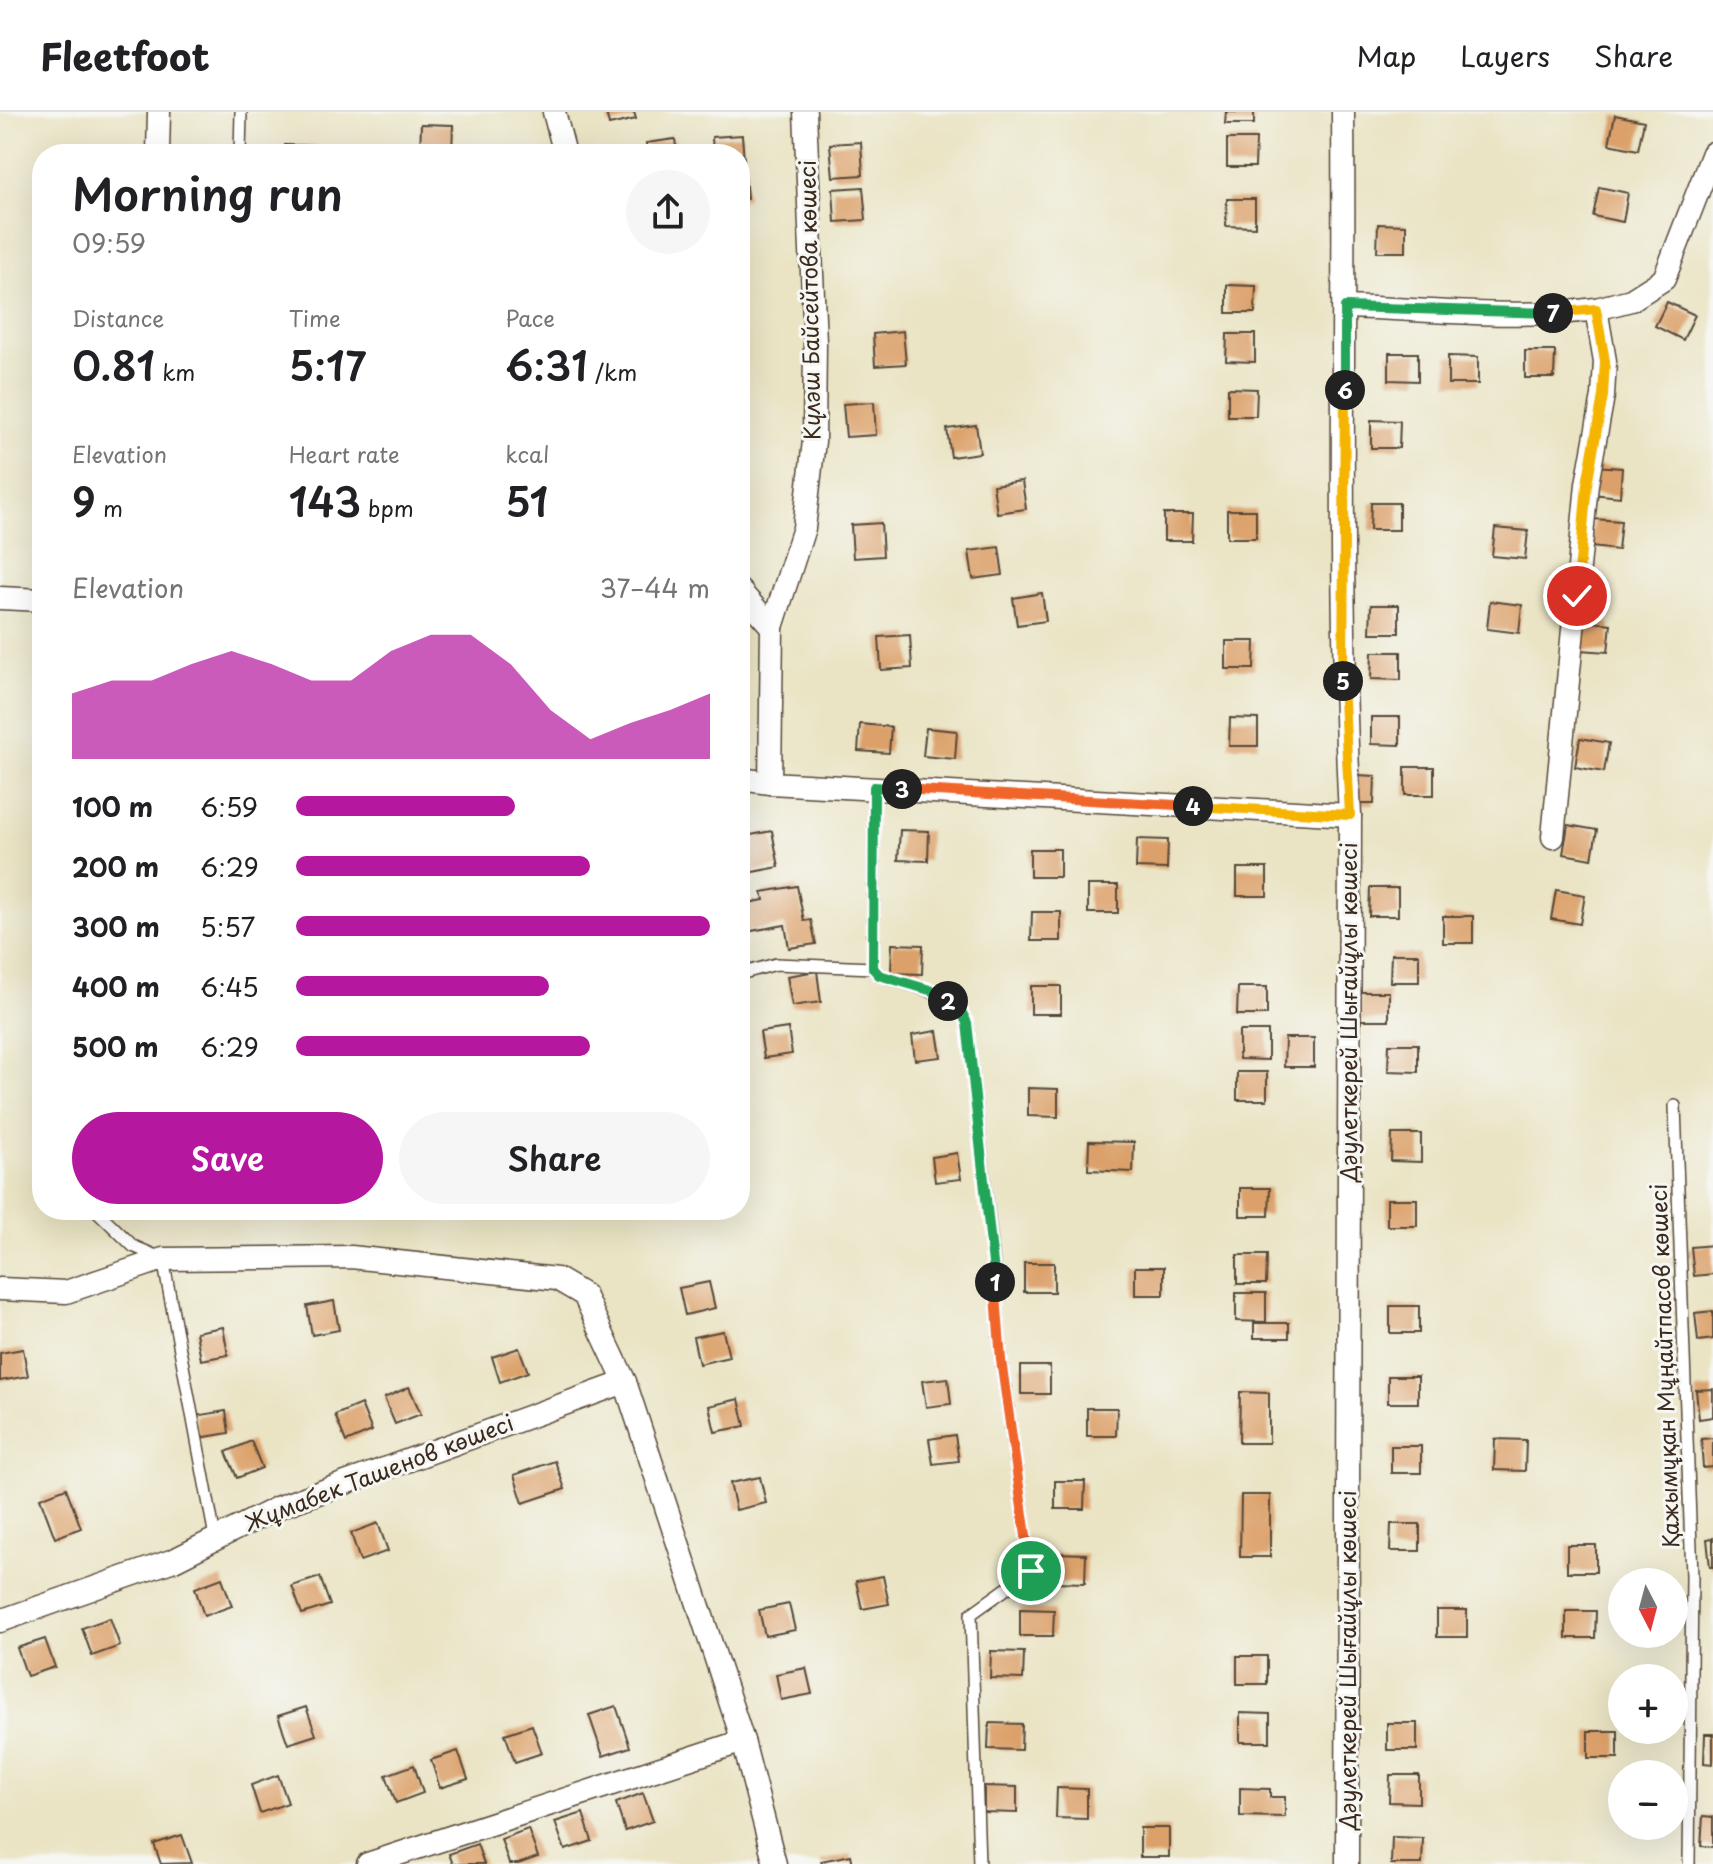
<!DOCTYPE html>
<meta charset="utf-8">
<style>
body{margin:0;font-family:"Playpen Sans",sans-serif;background:#f6f6f6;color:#202124;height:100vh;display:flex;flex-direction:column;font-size:30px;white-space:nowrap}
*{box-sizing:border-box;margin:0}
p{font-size:26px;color:#757577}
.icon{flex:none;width:44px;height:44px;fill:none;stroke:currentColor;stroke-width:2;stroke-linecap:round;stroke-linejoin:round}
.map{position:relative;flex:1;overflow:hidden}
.panel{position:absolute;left:32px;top:32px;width:718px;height:1076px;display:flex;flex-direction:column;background:#fff;border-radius:32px;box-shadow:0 8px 32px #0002}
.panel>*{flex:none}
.needle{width:52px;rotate:174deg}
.buttons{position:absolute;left:1608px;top:1456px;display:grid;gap:16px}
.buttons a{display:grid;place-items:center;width:80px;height:80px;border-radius:50%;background:#fff;box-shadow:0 8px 32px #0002;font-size:40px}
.pin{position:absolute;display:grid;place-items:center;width:68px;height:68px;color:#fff;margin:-34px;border:4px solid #fff;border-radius:50%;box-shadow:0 2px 8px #0007}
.km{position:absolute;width:40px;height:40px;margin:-20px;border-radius:50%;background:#222;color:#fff;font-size:22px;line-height:40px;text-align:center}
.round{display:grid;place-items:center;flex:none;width:84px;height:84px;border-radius:42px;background:#f6f6f6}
.head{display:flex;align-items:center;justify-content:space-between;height:136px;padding:0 40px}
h1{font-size:44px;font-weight:600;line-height:60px}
.stats{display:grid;grid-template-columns:repeat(3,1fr);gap:12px;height:136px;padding:8px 40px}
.stats div{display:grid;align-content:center}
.stats b{font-size:40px;font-weight:600}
.stats small{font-size:22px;font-weight:400}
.stats p{font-size:22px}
.chart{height:224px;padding:16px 40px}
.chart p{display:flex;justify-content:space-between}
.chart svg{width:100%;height:144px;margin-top:8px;fill:#b5179e;opacity:.7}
.action{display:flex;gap:16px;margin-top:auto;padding:16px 40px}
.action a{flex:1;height:92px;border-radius:48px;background:#b5179e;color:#fff;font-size:32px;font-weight:600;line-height:92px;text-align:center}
.action a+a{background:#f6f6f6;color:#202124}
ul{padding:0 40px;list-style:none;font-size:26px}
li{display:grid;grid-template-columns:128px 96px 1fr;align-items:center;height:60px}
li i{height:20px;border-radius:10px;background:#b5179e}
header{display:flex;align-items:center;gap:48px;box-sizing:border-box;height:112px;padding:0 40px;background:#fff;border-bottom:2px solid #e0e0e0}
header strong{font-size:38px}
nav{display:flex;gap:44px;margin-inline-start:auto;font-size:28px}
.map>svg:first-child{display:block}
.building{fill:#dca16a}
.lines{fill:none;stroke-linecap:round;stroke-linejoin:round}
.service-casing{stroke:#554637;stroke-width:14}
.minor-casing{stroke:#554637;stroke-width:25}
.service{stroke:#fff;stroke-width:11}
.minor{stroke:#fff;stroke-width:22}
.split-1-casing{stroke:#fff;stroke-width:16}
.split-2-casing{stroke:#fff;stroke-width:16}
.split-3-casing{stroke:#fff;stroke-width:16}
.split-4-casing{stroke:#fff;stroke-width:16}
.split-5-casing{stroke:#fff;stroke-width:16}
.split-6-casing{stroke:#fff;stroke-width:16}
.split-7-casing{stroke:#fff;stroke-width:16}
.split-8-casing{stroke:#fff;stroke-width:16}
.split-1{stroke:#f0652b;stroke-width:10}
.split-2{stroke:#22a559;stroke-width:10}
.split-3{stroke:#22a559;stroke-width:10}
.split-4{stroke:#f0652b;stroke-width:10}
.split-5{stroke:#f5b400;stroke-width:10}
.split-6{stroke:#f5b400;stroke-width:10}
.split-7{stroke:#22a559;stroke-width:10}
.split-8{stroke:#f5b400;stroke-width:10}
.labels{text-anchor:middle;stroke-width:6;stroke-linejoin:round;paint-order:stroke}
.street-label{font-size:22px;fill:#3b2a1e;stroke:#f6f6f2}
</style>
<header>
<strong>Fleetfoot</strong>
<nav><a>Map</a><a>Layers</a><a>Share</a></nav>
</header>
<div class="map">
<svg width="1713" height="1752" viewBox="0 0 1713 1752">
<rect width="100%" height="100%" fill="#f6f6f2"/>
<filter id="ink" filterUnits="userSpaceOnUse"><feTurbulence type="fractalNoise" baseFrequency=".0125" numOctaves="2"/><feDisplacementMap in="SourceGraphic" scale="16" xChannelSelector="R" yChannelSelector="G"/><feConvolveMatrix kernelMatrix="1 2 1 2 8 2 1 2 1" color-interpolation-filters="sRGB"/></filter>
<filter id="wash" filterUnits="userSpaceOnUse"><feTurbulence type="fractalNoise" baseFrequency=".006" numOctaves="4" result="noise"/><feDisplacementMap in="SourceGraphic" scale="32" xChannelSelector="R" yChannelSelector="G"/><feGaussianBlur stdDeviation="1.8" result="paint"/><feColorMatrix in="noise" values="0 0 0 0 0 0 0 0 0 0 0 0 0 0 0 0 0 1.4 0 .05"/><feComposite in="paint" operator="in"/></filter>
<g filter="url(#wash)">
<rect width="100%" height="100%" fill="#eae4c4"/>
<g id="blocks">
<g class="building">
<polygon points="606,0 634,0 636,7 609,13"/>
<polygon points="1226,0 1254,0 1254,12 1225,12"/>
<polygon points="1615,3 1644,9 1638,38 1609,32"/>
<polygon points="421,12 453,13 452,42 420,41"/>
<polygon points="742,23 744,49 740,49 740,42 713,42 712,25"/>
<polygon points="675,27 677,42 647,42 646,31"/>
<polygon points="1227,27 1256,27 1255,55 1227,55"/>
<polygon points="861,30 863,63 833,65 830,32"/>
<polygon points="285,33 318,34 317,42 285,42"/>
<polygon points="740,61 745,61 747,87 740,88"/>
<polygon points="863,75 866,108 835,110 833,77"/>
<polygon points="1599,75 1628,81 1623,110 1593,104"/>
<polygon points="1227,87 1255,87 1255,115 1226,114"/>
<polygon points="1378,112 1406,113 1406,140 1377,140"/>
<polygon points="1227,173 1256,174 1255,201 1227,201"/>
<polygon points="1667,190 1695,203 1683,228 1655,214"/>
<polygon points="903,219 906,252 875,254 873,222"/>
<polygon points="1227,222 1255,222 1255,250 1226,249"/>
<polygon points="1525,239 1555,239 1554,266 1525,266"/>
<polygon points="1389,241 1418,241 1418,269 1389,268"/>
<polygon points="1448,244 1478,245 1478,272 1448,272"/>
<polygon points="1228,276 1257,277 1256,304 1228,304"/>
<polygon points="874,290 876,323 846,325 843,292"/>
<polygon points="1371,308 1400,309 1399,336 1371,336"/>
<polygon points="976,313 980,341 951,345 947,317"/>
<polygon points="1594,354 1622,356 1620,385 1592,382"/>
<polygon points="1022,369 1026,397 997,401 993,373"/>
<polygon points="1371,391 1399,391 1399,418 1370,418"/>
<rect x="1227" y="398" width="29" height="28"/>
<polygon points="1164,402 1193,402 1192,429 1164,429"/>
<polygon points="1593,407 1621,409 1618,438 1591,435"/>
<polygon points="881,411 883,444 853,446 851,413"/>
<polygon points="1495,416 1528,419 1525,447 1492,444"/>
<rect x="39" y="421" width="3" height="31"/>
<polygon points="999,435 1003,463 973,467 969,439"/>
<polygon points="1042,481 1046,509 1017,513 1013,486"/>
<polygon points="1490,489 1522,493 1519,521 1487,517"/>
<polygon points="1371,493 1399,493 1399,521 1370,521"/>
<polygon points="1583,509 1611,512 1608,540 1580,538"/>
<polygon points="910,523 912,556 881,558 879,525"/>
<polygon points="1226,529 1255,529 1254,557 1226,557"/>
<polygon points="1372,540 1401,540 1401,568 1371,567"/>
<polygon points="1371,605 1400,605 1400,633 1371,632"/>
<polygon points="1230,606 1258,607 1258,634 1229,634"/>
<polygon points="860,612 891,615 889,641 858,639"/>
<polygon points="926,616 957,619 955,647 923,644"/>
<polygon points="1580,626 1609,631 1604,660 1575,655"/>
<rect x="1405" y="655" width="29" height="28"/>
<polygon points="1357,663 1375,664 1374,692 1357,692"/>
<polygon points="1568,713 1597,718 1592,747 1563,742"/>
<polygon points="900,718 929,719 928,749 898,748"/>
<polygon points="772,719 779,755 742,762 748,791 764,788 762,780 797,774 804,809 811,808 816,832 789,836 785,813 740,821 740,725"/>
<polygon points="1137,727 1168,728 1167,757 1136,756"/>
<rect x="1030" y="737" width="30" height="28"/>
<rect x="1237" y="756" width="30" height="28"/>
<rect x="1088" y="773" width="30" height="28"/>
<polygon points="1370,776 1398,776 1398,804 1369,804"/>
<polygon points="1556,778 1585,783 1580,812 1551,807"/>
<polygon points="1032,800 1061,800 1061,829 1031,829"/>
<rect x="1443" y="804" width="30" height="27"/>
<polygon points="892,832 923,833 922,862 891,861"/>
<polygon points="1391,842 1419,842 1419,870 1390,870"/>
<polygon points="817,859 821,890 792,894 787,864"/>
<rect x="1031" y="874" width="30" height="28"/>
<polygon points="1238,875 1267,875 1267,903 1237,903"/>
<polygon points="1361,880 1389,880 1389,908 1360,908"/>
<polygon points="788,916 792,942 764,946 760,920"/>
<polygon points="937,919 941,945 915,948 912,923"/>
<polygon points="1239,919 1268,919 1268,948 1239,947"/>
<polygon points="1285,926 1314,926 1314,955 1284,955"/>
<polygon points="1389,932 1418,932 1418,960 1388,959"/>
<rect x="1237" y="960" width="30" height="28"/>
<polygon points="1028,976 1058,977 1058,1005 1028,1004"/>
<polygon points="1392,1022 1421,1022 1421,1050 1391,1049"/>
<polygon points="1089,1029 1134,1030 1133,1060 1088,1058"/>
<polygon points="957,1041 961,1067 935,1070 932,1045"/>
<polygon points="1240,1076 1270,1076 1269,1104 1240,1104"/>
<rect x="1387" y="1087" width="30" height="27"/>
<polygon points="1713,1133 1713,1162 1694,1164 1691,1135"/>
<polygon points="1237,1143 1267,1143 1266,1172 1237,1172"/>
<rect x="1024" y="1151" width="30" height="29"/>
<rect x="1135" y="1155" width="29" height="28"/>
<polygon points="709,1170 715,1196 685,1203 679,1176"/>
<polygon points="1236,1181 1266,1181 1266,1210 1236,1209"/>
<polygon points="334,1189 339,1218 312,1223 307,1194"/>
<rect x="1390" y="1194" width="29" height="27"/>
<polygon points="1713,1199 1713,1227 1698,1229 1695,1201"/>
<rect x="1254" y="1211" width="35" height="15"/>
<polygon points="223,1215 228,1243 201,1248 196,1220"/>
<polygon points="723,1219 729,1245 699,1252 693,1225"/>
<polygon points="519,1236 528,1260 500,1270 492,1245"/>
<polygon points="23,1237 28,1264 0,1269 0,1241"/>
<rect x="1021" y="1254" width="29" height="28"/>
<rect x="1388" y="1264" width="30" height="27"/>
<polygon points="948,1266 951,1292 926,1295 922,1269"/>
<polygon points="409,1275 421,1302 395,1312 384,1286"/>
<polygon points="1713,1277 1713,1305 1699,1307 1696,1278"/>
<polygon points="1240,1280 1269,1281 1269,1331 1239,1331"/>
<polygon points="739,1287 745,1314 715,1320 709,1294"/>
<polygon points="361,1292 372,1319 346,1330 335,1303"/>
<polygon points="1087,1296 1117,1296 1116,1324 1087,1324"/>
<polygon points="226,1299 229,1321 199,1326 195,1304"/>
<polygon points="955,1323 959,1349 933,1352 929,1327"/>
<polygon points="1713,1326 1713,1355 1703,1356 1701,1327"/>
<polygon points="1495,1327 1526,1328 1525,1359 1494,1358"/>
<polygon points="251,1329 262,1356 237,1366 226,1340"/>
<rect x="1391" y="1334" width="30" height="27"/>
<polygon points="555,1349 565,1377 523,1391 514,1363"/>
<polygon points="760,1365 766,1391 736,1398 730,1371"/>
<polygon points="1055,1369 1085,1369 1084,1397 1055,1397"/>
<polygon points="66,1376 81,1416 55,1426 40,1386"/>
<polygon points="1241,1383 1270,1383 1270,1445 1240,1445"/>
<polygon points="378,1411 388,1439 360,1449 351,1421"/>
<polygon points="1391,1412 1420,1412 1420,1439 1390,1439"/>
<polygon points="1713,1426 1713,1455 1710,1455 1707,1427"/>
<rect x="1567" y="1433" width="29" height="27"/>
<polygon points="1055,1441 1086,1442 1085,1471 1054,1470"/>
<polygon points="883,1464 889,1492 862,1497 856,1469"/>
<polygon points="320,1465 330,1493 302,1502 292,1474"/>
<polygon points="222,1466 232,1494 204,1504 195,1476"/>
<polygon points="789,1492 795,1518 765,1524 759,1498"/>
<polygon points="1020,1497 1054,1498 1053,1524 1020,1524"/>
<rect x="1437" y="1498" width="30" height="27"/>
<polygon points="1566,1499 1596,1499 1595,1526 1566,1526"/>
<polygon points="110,1506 120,1534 92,1544 82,1516"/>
<polygon points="45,1527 55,1555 27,1564 17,1536"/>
<polygon points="991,1539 1024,1540 1023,1567 990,1566"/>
<rect x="1237" y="1544" width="30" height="28"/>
<polygon points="806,1556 812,1582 781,1588 776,1562"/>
<polygon points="616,1594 630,1635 603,1644 589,1603"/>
<polygon points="306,1595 316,1623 288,1632 278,1604"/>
<polygon points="1240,1601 1270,1602 1270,1630 1240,1630"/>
<polygon points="989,1611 1022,1612 1021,1638 988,1637"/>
<rect x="1387" y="1611" width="30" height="27"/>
<polygon points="532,1613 542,1641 515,1650 505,1622"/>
<rect x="1588" y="1619" width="30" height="27"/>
<polygon points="1705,1622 1713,1622 1713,1652 1704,1651"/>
<polygon points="458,1639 468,1667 440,1676 431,1648"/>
<polygon points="414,1653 423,1681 396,1691 386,1663"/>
<polygon points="278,1663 288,1691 260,1701 251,1673"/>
<polygon points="1390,1663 1419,1663 1419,1691 1389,1690"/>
<polygon points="984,1674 1017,1675 1017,1701 984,1700"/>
<polygon points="1057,1676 1087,1677 1087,1707 1056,1706"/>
<polygon points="1240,1676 1270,1677 1270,1685 1285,1685 1285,1705 1240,1704"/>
<polygon points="643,1681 653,1709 625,1719 616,1691"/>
<polygon points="583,1701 592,1729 565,1738 555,1710"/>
<polygon points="1703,1704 1713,1705 1713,1735 1701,1734"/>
<rect x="1140" y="1716" width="29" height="29"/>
<polygon points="528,1717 538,1745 518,1752 509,1752 501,1727"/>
<polygon points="182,1723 192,1751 161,1752 154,1732"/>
<polygon points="1392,1725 1423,1726 1422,1752 1391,1752"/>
<polygon points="477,1732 484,1752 453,1752 449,1742"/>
<polygon points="851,1743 853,1752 822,1752 821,1749"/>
</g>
</g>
</g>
<g filter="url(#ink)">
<use href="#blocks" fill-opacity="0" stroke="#554637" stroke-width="2"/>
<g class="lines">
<g class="service-casing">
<g id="service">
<polyline points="240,42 241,0"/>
<polyline points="873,856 874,675"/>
<path d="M740 862 776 852 873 856 879 863C913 876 949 876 967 911L993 1144 1001 1248 1031 1459 971 1502 979 1752"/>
<polyline points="1675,994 1692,1464 1689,1752"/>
<polyline points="96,1098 133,1134 163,1147 215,1425"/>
</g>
</g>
<g class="minor-casing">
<g id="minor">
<polyline points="554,0 565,42"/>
<polyline points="805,0 815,230 814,329 804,416 772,515 770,671 1350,703"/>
<path d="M1343 0C1345 234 1338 469 1350 703L1347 1752"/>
<polyline points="158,42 159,0"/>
<path d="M1345 195C1426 197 1516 208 1596 197"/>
<polyline points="740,479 772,515"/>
<polyline points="0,486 42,488"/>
<polyline points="740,667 770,671"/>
<polyline points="1553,725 1587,372 1603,284 1605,249 1596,197 1631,188 1664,167 1713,41"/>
<polyline points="0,1177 66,1180 163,1147 351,1145 557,1167 584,1183 625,1270 743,1629 775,1752"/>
<polyline points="0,1509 174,1448 279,1395 625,1270"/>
<polyline points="368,1752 743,1629"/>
</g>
</g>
<use href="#service" class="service"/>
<use href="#minor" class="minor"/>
</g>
</g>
<g class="lines" filter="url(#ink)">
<g class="split-1-casing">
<polyline id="split-1" points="995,1170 1001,1248 1031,1459"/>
</g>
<g class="split-2-casing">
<polyline id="split-2" points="948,889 959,895 967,911 995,1170"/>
</g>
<g class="split-3-casing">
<polyline id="split-3" points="902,677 874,675 873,856 879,863 933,879 948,889"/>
</g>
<g class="split-4-casing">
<polyline id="split-4" points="902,677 1193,694"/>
</g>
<g class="split-5-casing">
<polyline id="split-5" points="1193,694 1350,703 1343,569"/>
</g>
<g class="split-6-casing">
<polyline id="split-6" points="1343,569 1345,278"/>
</g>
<g class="split-7-casing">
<polyline id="split-7" points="1345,278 1345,195 1553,201"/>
</g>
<g class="split-8-casing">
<polyline id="split-8" points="1553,201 1596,197 1605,249 1603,284 1587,372 1577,484"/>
</g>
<use href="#split-1" class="split-1"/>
<use href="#split-2" class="split-2"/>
<use href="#split-3" class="split-3"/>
<use href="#split-4" class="split-4"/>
<use href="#split-5" class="split-5"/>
<use href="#split-6" class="split-6"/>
<use href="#split-7" class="split-7"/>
<use href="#split-8" class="split-8"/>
</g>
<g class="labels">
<g class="street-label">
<text transform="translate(810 188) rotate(-91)" y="8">Күләш Байсейтова көшесі</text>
<text transform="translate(1349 900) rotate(-90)" y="8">Дәулеткерей Шығайұлы көшесі</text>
<text transform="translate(1665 1254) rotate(-92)" y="8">Қажымұқан Мұңайтпасов көшесі</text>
<text transform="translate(379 1361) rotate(-21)" y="8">Жұмабек Ташенов көшесі</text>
<text transform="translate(1348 1548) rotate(-90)" y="8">Дәулеткерей Шығайұлы көшесі</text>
</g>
</g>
</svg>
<div class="buttons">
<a><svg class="needle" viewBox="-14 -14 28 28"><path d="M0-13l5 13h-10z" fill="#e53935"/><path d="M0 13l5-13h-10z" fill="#757577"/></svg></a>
<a>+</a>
<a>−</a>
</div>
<div class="pin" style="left:1031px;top:1459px;background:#1e9e55"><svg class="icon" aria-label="arrive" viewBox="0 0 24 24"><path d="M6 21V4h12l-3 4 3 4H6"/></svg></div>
<div class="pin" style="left:1577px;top:484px;background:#d93025"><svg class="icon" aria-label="check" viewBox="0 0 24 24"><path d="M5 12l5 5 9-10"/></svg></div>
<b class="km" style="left:995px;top:1170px">1</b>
<b class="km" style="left:948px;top:889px">2</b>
<b class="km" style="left:902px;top:677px">3</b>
<b class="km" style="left:1193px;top:694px">4</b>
<b class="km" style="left:1343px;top:569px">5</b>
<b class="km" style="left:1345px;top:278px">6</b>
<b class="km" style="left:1553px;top:201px">7</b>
<section class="panel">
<div class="head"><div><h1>Morning run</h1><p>09:59</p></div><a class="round"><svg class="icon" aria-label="share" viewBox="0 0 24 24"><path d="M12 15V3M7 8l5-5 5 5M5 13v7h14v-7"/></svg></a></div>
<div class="stats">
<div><p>Distance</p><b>0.81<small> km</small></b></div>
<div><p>Time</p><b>5:17</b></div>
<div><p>Pace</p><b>6:31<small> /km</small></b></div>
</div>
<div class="stats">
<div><p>Elevation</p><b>9<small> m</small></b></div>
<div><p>Heart rate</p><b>143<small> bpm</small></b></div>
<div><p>kcal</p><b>51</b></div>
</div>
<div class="chart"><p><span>Elevation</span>37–44 m</p>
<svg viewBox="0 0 160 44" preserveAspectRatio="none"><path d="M0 44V24L10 20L20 20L30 15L40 11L50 15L60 20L70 20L80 11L90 6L100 6L110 15L120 29L130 38L140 33L150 29L160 24V44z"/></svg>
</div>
<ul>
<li><b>100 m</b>6:59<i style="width:53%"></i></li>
<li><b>200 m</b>6:29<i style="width:71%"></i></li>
<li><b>300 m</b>5:57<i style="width:100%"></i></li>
<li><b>400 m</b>6:45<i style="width:61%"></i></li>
<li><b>500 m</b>6:29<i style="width:71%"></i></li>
</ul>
<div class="action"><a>Save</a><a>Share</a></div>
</section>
</div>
